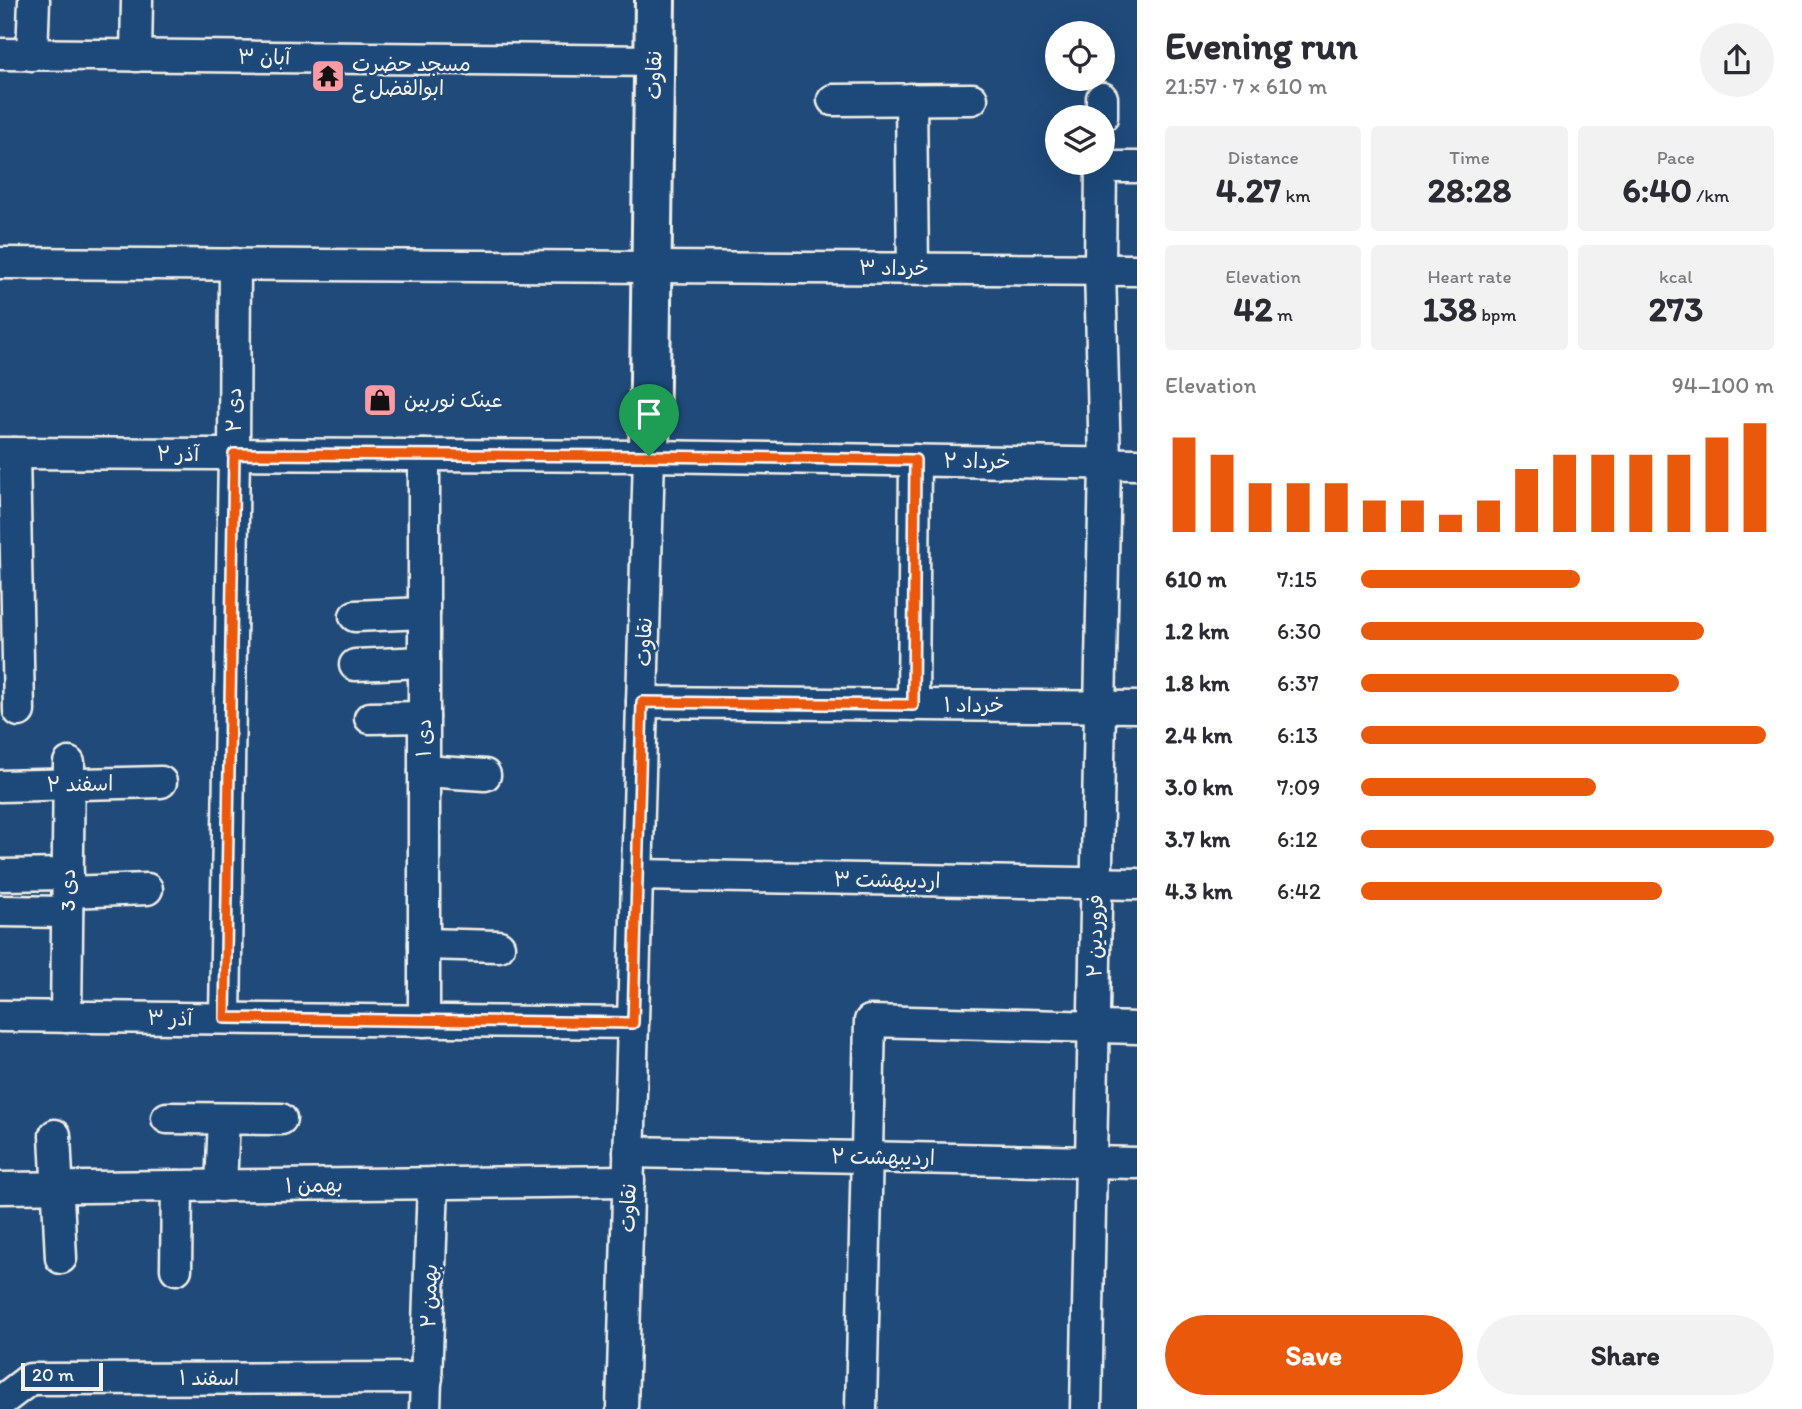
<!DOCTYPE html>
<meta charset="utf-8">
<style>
body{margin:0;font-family:Itim,"Playpen Sans Arabic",sans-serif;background:#f2f2f3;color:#2b2b33;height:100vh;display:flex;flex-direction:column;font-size:26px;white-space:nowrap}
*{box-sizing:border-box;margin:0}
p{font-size:23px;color:#7c7c81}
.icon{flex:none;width:38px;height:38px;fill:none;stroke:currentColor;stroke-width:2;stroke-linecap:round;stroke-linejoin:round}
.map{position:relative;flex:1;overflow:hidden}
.side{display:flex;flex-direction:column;background:#fff;width:665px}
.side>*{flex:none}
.buttons{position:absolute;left:1045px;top:21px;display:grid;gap:14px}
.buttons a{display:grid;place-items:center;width:70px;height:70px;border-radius:50%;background:#fff;box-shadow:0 7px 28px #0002;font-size:35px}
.scale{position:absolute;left:21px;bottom:18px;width:82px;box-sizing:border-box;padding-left:7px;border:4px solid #f4f1e8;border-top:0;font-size:19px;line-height:24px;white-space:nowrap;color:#f4f1e8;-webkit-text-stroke:5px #1f4a7a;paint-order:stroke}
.pin{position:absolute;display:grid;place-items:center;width:60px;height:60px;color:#fff;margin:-72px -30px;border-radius:50% 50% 50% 0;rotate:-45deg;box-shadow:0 0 7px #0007}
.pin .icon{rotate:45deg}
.round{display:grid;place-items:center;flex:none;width:74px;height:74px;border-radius:37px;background:#f2f2f3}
.head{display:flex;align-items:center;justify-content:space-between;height:119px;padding:0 28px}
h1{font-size:38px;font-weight:700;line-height:52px}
.metrics{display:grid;grid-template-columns:repeat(3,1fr);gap:10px;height:119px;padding:7px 28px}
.metrics div{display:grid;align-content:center;border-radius:7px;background:#f2f2f3;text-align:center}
.metrics b{font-size:35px;font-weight:700}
.metrics small{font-size:19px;font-weight:400}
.metrics p{font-size:19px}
.chart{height:196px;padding:14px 28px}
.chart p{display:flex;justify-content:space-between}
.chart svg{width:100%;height:126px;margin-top:7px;stroke:#ea580c;stroke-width:6}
.button{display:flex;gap:14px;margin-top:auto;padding:14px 28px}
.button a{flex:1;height:80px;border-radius:42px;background:#ea580c;color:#fff;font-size:28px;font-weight:700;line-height:80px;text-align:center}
.button a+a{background:#f2f2f3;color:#2b2b33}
ul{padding:0 28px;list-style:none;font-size:23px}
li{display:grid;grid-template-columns:112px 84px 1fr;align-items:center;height:52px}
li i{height:18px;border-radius:9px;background:#ea580c}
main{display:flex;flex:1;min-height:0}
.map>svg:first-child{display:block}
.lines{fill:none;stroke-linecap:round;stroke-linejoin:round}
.minor-casing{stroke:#f4f1e8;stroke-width:35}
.major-casing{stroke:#f4f1e8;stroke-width:44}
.minor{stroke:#1f4a7a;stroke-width:30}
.major{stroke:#1f4a7a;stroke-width:38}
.route-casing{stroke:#fff;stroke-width:14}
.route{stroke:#ea580c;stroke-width:9}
.labels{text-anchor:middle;stroke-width:5;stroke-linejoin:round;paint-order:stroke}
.street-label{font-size:21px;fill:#f4f1e8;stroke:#1f4a7a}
.poi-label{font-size:21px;fill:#f4f1e8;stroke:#1f4a7a;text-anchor:start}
</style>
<main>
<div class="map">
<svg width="1137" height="1409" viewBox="0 0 1137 1409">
<rect width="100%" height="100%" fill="#1f4a7a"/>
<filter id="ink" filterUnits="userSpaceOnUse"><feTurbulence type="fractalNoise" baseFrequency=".0143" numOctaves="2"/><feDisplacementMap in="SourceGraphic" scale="14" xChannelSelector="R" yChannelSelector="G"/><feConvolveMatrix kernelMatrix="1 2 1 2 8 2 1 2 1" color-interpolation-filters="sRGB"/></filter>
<g filter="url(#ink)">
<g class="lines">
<g class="minor-casing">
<g id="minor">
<polyline points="0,54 654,61"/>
<polyline points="32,55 34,0"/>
<polyline points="136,56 137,0"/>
<polyline points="911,99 913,268"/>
<polyline points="833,100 972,99"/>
<polyline points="1102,117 1102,98"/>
<polyline points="1101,167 1137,167"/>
<polyline points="0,263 1137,270"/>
<polyline points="0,453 649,456 1137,464"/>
<polyline points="14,453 19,711"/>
<polyline points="424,455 424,1021"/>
<polyline points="355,616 424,613"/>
<polyline points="355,665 424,662"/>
<polyline points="642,702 1137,707"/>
<polyline points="913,705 915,460"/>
<polyline points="370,718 424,717"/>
<polyline points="424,771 485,775"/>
<polyline points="0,786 161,782"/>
<polyline points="0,875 68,874"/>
<polyline points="637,875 1137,884"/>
<polyline points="68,892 147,889"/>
<polyline points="0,911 67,912"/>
<polyline points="424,944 499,946"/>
<polyline points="0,1016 633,1023"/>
<polyline points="66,1017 69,763"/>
<polyline points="225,1018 234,454 235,264"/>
<polyline points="167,1118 281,1119"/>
<polyline points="55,1135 61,1258"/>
<polyline points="629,1152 1137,1163"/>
<polyline points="221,1186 224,1119"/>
<polyline points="0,1188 629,1181"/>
<polyline points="176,1269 177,1186"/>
<polyline points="0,1402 30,1379 427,1378"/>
<polyline points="425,1409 433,1183"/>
<polyline points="622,1409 649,456"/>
<polyline points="861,1409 870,1021 1137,1028"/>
<polyline points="1086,1409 1105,463 1100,269 1101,163"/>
</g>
</g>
<g class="major-casing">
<polyline id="major" points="649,456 655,0"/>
</g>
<use href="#minor" class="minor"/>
<use href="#major" class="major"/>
</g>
</g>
<g class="lines" filter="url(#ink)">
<g class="route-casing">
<polygon id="route" points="234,454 649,456 915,460 913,705 642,702 633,1023 225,1018"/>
</g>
<use href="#route" class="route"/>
</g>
<defs>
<g id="temple-square" transform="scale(1.75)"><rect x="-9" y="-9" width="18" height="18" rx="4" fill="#ff9aa2" stroke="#1f4a7a"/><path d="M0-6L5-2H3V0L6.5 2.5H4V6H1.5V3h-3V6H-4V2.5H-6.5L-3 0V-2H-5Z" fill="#111"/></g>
<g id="shop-square" transform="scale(1.75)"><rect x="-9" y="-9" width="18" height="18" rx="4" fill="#ff9aa2" stroke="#1f4a7a"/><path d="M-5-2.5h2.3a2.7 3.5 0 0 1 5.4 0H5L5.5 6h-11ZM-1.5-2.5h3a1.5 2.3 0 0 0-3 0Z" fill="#111"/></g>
</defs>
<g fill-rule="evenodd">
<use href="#temple-square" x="328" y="76"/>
<use href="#shop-square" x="380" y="400"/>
</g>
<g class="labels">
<g class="street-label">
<text transform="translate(264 57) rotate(1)" y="7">آبان ۳</text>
<text transform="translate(654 75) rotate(-89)" y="7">نقاوت</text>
<text x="894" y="275">خرداد ۳</text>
<text transform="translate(234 410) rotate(-90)" y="7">دی ۲</text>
<text x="178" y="461">آذر ۲</text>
<text transform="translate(977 461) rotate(1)" y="7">خرداد ۲</text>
<text transform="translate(644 642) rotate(-88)" y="7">نقاوت</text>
<text x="974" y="712">خرداد ۱</text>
<text transform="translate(424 738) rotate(-90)" y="7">دی ۱</text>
<text transform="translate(80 784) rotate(-1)" y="7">اسفند ۲</text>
<text transform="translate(887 880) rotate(1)" y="7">اردیبهشت ۳</text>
<text transform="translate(68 890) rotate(-90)" y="7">دی 3</text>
<text transform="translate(1095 936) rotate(-89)" y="7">فروردین ۲</text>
<text transform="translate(170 1018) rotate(1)" y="7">آذر ۳</text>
<text transform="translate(883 1157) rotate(1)" y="7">اردیبهشت ۲</text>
<text transform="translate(314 1185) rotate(-1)" y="7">بهمن ۱</text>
<text transform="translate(628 1208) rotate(-88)" y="7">نقاوت</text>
<text transform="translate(429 1296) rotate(-88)" y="7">بهمن ۲</text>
<text x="209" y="1385">اسفند ۱</text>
</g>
<g class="poi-label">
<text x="352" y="71">مسجد حضرت<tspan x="352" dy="24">ابوالفضل ع</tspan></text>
<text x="404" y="407">عینک نوربین</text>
</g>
</g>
</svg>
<div class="buttons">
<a><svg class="icon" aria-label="locate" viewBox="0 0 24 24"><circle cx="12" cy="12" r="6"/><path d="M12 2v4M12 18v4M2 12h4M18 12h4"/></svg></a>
<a><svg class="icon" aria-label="layers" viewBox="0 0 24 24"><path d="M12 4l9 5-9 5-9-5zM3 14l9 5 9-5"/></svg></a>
</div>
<div class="scale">20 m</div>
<div class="pin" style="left:649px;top:456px;background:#1e9e55"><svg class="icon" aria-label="arrive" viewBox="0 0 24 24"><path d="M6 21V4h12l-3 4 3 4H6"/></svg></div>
</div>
<section class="side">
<div class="head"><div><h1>Evening run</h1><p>21:57 · 7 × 610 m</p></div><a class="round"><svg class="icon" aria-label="share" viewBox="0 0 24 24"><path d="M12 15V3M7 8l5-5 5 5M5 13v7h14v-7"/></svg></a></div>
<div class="metrics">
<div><p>Distance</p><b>4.27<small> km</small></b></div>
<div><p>Time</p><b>28:28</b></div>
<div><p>Pace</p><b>6:40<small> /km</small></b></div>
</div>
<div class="metrics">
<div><p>Elevation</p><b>42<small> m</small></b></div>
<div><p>Heart rate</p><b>138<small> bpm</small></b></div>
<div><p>kcal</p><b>273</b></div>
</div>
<div class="chart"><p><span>Elevation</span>94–100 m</p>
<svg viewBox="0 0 160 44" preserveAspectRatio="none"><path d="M5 44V11M15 44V17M25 44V27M35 44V27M45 44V27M55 44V33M65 44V33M75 44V38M85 44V33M95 44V22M105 44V17M115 44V17M125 44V17M135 44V17M145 44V11M155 44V6"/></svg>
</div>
<ul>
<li><b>610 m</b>7:15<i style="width:53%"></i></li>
<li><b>1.2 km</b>6:30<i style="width:83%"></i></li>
<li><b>1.8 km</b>6:37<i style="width:77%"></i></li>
<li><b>2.4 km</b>6:13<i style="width:98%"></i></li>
<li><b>3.0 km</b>7:09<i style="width:57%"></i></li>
<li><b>3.7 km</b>6:12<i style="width:100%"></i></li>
<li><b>4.3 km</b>6:42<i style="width:73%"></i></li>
</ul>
<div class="button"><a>Save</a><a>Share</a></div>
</section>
</main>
